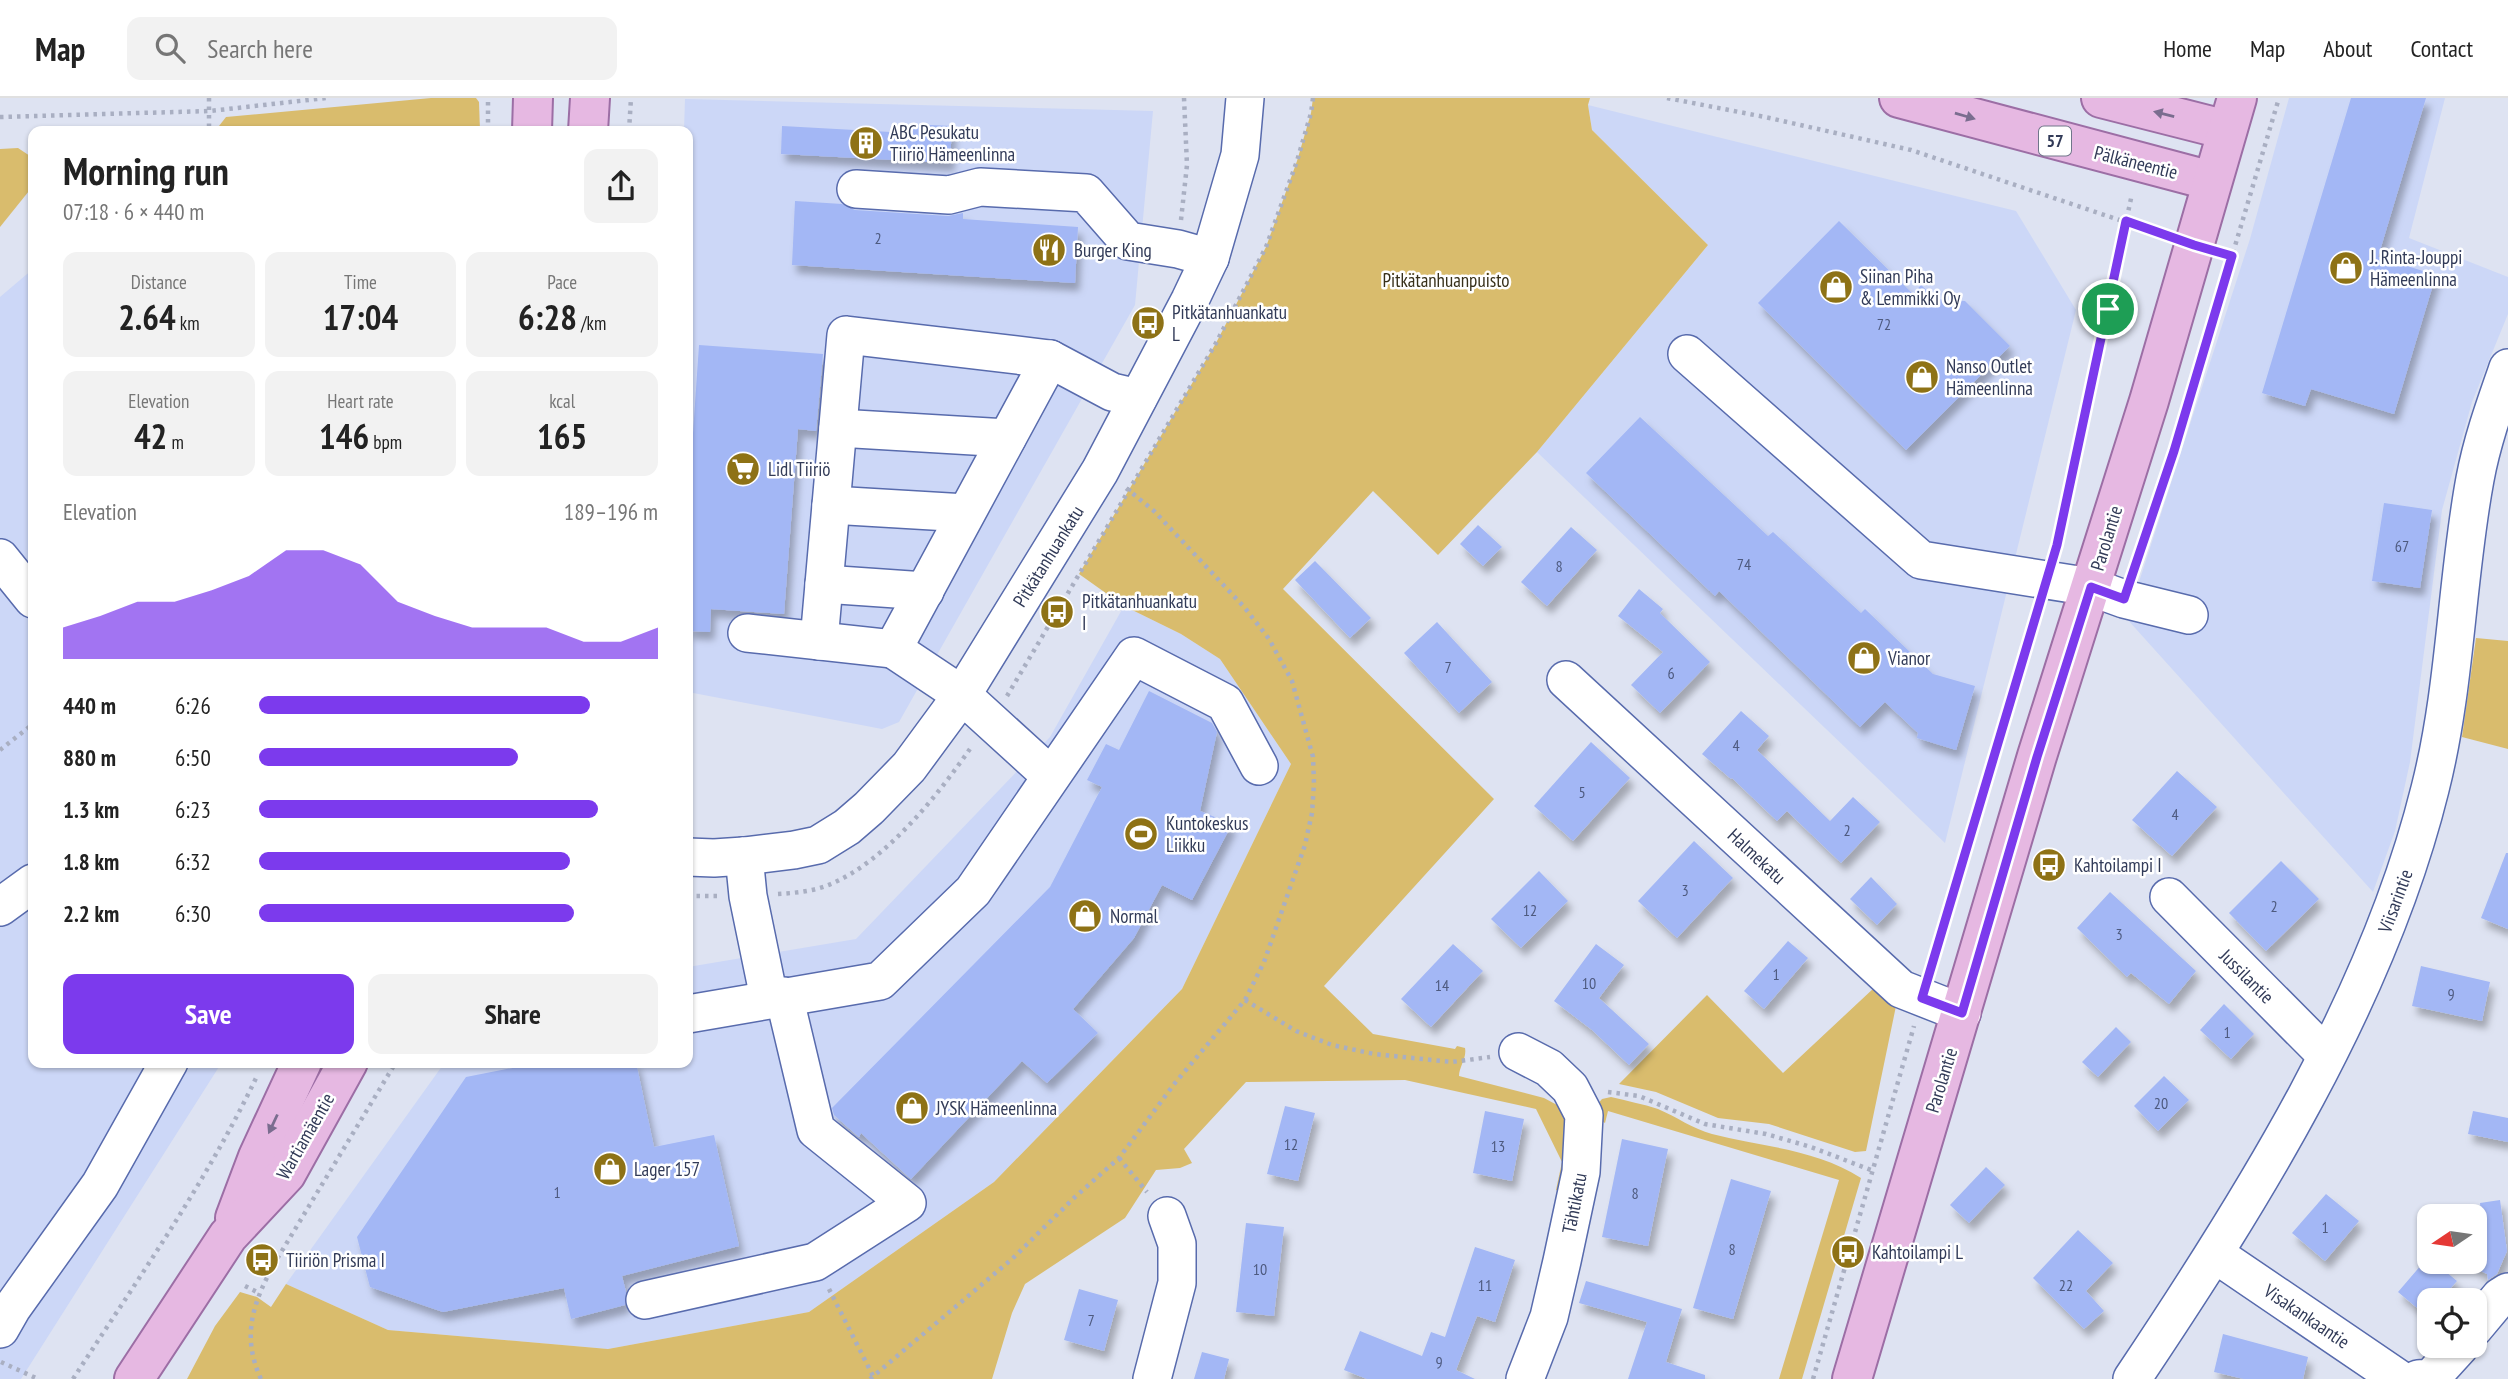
<!DOCTYPE html>
<meta charset="utf-8">
<style>
body{margin:0;font-family:"PT Sans Narrow",sans-serif;background:#f2f2f2;color:#222;height:100vh;display:flex;flex-direction:column;font-size:26px;white-space:nowrap}
*{box-sizing:border-box;margin:0}
p{font-size:23px;color:#767676}
.icon{flex:none;width:38px;height:38px;fill:none;stroke:currentColor;stroke-width:2;stroke-linecap:round;stroke-linejoin:round}
.map{position:relative;flex:1;overflow:hidden}
.drawer{position:absolute;left:28px;top:28px;width:665px;height:942px;display:flex;flex-direction:column;background:#fff;border-radius:14px;box-shadow:0 2px 5px #0004}
.drawer>*{flex:none}
.needle{width:46px;rotate:257deg}
.tools{position:absolute;left:2417px;top:1106px;display:grid;gap:14px}
.tools a{display:grid;place-items:center;width:70px;height:70px;border-radius:14px;background:#fff;box-shadow:0 2px 5px #0004;font-size:35px}
.pin{position:absolute;display:grid;place-items:center;width:60px;height:60px;color:#fff;margin:-30px;border:4px solid #fff;border-radius:50%;box-shadow:0 2px 7px #0007}
.round{display:grid;place-items:center;flex:none;width:74px;height:74px;border-radius:14px;background:#f2f2f2}
.headline{display:flex;align-items:center;justify-content:space-between;height:119px;padding:0 35px}
h1{font-size:38px;font-weight:700;line-height:52px}
.metrics{display:grid;grid-template-columns:repeat(3,1fr);gap:10px;height:119px;padding:7px 35px}
.metrics div{display:grid;align-content:center;border-radius:14px;background:#f2f2f2;text-align:center}
.metrics b{font-size:35px;font-weight:700}
.metrics small{font-size:19px;font-weight:400}
.metrics p{font-size:19px}
.chart{height:196px;padding:14px 35px}
.chart p{display:flex;justify-content:space-between}
.chart svg{width:100%;height:126px;margin-top:7px;fill:#7c3aed;opacity:.7}
.action{display:flex;gap:14px;margin-top:auto;padding:14px 35px}
.action a{flex:1;height:80px;border-radius:14px;background:#7c3aed;color:#fff;font-size:28px;font-weight:700;line-height:80px;text-align:center}
.action a+a{background:#f2f2f2;color:#222}
ul{padding:0 35px;list-style:none;font-size:23px}
li{display:grid;grid-template-columns:112px 84px 1fr;align-items:center;height:52px}
li i{height:18px;border-radius:9px;background:#7c3aed}
header{display:flex;align-items:center;gap:42px;box-sizing:border-box;height:98px;padding:0 35px;background:#fff;border-bottom:2px solid #e0e0e0}
header strong{font-size:33px}
nav{display:flex;gap:38px;margin-inline-start:auto;font-size:24px}
.search{width:490px;height:63px;background:#f2f2f2;display:flex;align-items:center;gap:18px;box-sizing:border-box;padding:0 24px;border-radius:14px;color:#767676;font-size:26px}
.map>svg:first-child{display:block}
.built{fill:#ccd7f7}
.green{fill:#d9bc6d}
.building{fill:#a3b7f5;filter:url(#shadow)}
.lines{fill:none;stroke-linecap:round;stroke-linejoin:round}
.minor-casing{stroke:#586bad;stroke-width:40}
.major-casing{stroke:#9c6ea5;stroke-width:42}
.path{stroke:#a9afc2;stroke-width:4.5;stroke-dasharray:3.5 5;stroke-linecap:butt}
.minor{stroke:#fff;stroke-width:37}
.major{stroke:#e6b8e2;stroke-width:38}
.oneway{fill:#7a6d8f}
.route-casing{stroke:#fff;stroke-width:14}
.route{stroke:#7c3aed;stroke-width:9}
.labels{text-anchor:middle;stroke-width:5;stroke-linejoin:round;paint-order:stroke}
.number-label{font-size:16px;fill:#4e5a7f}
.shield{fill:#fff;stroke:#70768a;stroke-width:2}
.shield-label{font-size:18px;font-weight:bold;fill:#323b58}
.poi-label{font-size:19px;fill:#323b58;stroke:#fff;text-anchor:start}
.street-label{font-size:19px;fill:#323b58;stroke:#fff}
.park-label{font-size:19px;fill:#37301a;stroke:#fff}
</style>
<header>
<strong>Map</strong>
<div class="search"><svg class="icon" aria-label="search" viewBox="0 0 24 24"><circle cx="10" cy="10" r="6"/><path d="M15 15l6 6"/></svg>Search here</div>
<nav><a>Home</a><a>Map</a><a>About</a><a>Contact</a></nav>
</header>
<div class="map">
<svg width="2508" height="1281" viewBox="0 0 2508 1281">
<defs>
<filter id="shadow"><feDropShadow dx="4.5" dy="8" stdDeviation="3.5" flood-color="#0004"/></filter>
</defs>
<rect width="100%" height="100%" fill="#dee3f2"/>
<g class="built">
<polygon points="2289,0 2445,0 2409,140 2508,179 2508,216 2472,304 2442,412 2410,664 2395,733 2373,794 2127,521 2250,141"/>
<polygon points="685,1 1153,13 1135,207 899,624 882,631 688,594 688,33 684,33"/>
<polygon points="1588,7 2016,113 2076,212 1945,745 1537,354 1708,147 1592,32"/>
<polygon points="33,171 33,964 222,964 21,1281 0,1281 0,199"/>
<polygon points="1124,508 1181,536 1220,561 1291,666 1182,891 994,1084 809,1214 608,1251 388,1232 286,1186 445,964 688,964 688,869 856,841 1050,639"/>
</g>
<g class="green">
<polygon points="431,0 476,0 479,4 480,33 219,33 219,28 226,19"/>
<path d="M1313 0H1590L1588 7 1592 32 1708 147 1537 354 1438 457 1373 393 1283 491 1494 701 1324 888 1373 936 1455 951 1457 948 1465 950C1467 960 1459 969 1459 978L1544 1000 1559 1008 1570 1033 1563 1095 1556 1092 1562 1064 1536 1011 1405 982 1246 984 1184 1051 1192 1065 1180 1070 1156 1072 1125 1120 1025 1186 1012 1215 992 1281H187L215 1228 240 1194 257 1199 271 1209 286 1186 388 1232 608 1251 809 1214 994 1084 1182 891 1291 666 1220 561 1181 536 1124 508 1079 476 1216 245 1266 149 1297 63 1311 15Z"/>
<polygon points="18,50 33,60 33,88 0,129 0,51"/>
<polygon points="2476,540 2508,543 2508,651 2462,639"/>
<polygon points="1875,889 1896,908 1866,1053 1855,1054 1769,1026 1718,1020 1656,994 1619,986 1707,897 1783,975"/>
<path d="M1611 999C1627 1003 1643 1006 1658 1011 1677 1019 1693 1031 1712 1036 1763 1049 1816 1051 1861 1080L1802 1281H1779L1839 1082 1608 1013 1605 1025 1598 1021 1597 1007 1602 1001Z"/>
</g>
<g class="building">
<polygon points="2351,0 2426,0 2378,159 2436,177 2394,316 2311,291 2305,308 2262,295"/>
<polygon points="910,26 952,28 950,65 781,56 782,28 909,35"/>
<polygon points="795,103 842,106 855,112 948,118 963,115 963,121 1078,129 1075,185 792,167"/>
<polygon points="1839,123 1913,196 1921,187 1936,201 1965,203 2010,248 1906,352 1758,205"/>
<polygon points="699,247 823,256 816,333 798,331 784,516 711,511 710,534 688,533 688,409"/>
<polygon points="1640,319 1768,438 1773,434 1861,515 1865,511 1933,576 1975,588 1956,652 1917,640 1918,635 1885,604 1860,629 1719,493 1715,498 1586,375"/>
<polygon points="2384,405 2432,412 2420,490 2372,483"/>
<polygon points="1478,427 1502,449 1483,468 1460,446"/>
<polygon points="1571,429 1597,452 1547,508 1521,484"/>
<polygon points="1315,463 1371,520 1350,540 1295,482"/>
<polygon points="1639,491 1663,511 1660,515 1710,564 1660,615 1631,587 1663,554 1618,518"/>
<polygon points="1437,524 1492,584 1459,615 1404,555"/>
<polygon points="1149,593 1212,625 1217,634 1200,713 1232,726 1192,802 1162,787 1134,840 1073,911 1098,935 1047,985 1022,963 911,1081 861,1035 859,1039 834,1017 832,1010 1050,789 1102,689 1087,682 1106,646 1119,652"/>
<polygon points="1741,613 1769,638 1757,652 1830,723 1853,699 1880,724 1841,765 1787,713 1777,723 1732,680 1731,681 1702,656"/>
<polygon points="1591,644 1630,680 1573,743 1534,708"/>
<polygon points="2177,673 2217,709 2172,758 2132,722"/>
<polygon points="1694,743 1733,780 1677,840 1638,803"/>
<polygon points="2506,755 2508,755 2508,831 2481,820"/>
<polygon points="2281,763 2319,801 2266,853 2229,815"/>
<polygon points="1539,773 1568,803 1521,850 1491,821"/>
<polygon points="1871,779 1897,806 1877,827 1850,801"/>
<polygon points="2110,794 2196,873 2169,906 2131,875 2127,879 2077,830"/>
<polygon points="1788,843 1808,860 1764,911 1744,893"/>
<polygon points="1453,846 1483,873 1431,929 1401,901"/>
<polygon points="1596,846 1624,867 1599,900 1649,946 1629,967 1592,932 1554,903"/>
<polygon points="2421,868 2490,884 2482,923 2412,908"/>
<polygon points="2224,906 2254,936 2231,961 2200,932"/>
<polygon points="2116,929 2131,944 2098,979 2082,964"/>
<polygon points="543,964 636,964 654,1049 714,1037 739,1148 622,1178 626,1194 625,1207 571,1221 564,1190 443,1214 370,1189 357,1139 466,979"/>
<polygon points="2164,978 2189,1002 2158,1033 2134,1008"/>
<polygon points="1285,1008 1315,1015 1298,1083 1267,1076"/>
<polygon points="1485,1013 1524,1021 1512,1083 1473,1075"/>
<polygon points="2473,1013 2508,1020 2508,1044 2468,1036"/>
<polygon points="1622,1041 1668,1051 1648,1148 1602,1139"/>
<polygon points="1986,1069 2005,1087 1969,1125 1950,1107"/>
<polygon points="1731,1081 1771,1093 1733,1221 1693,1210"/>
<polygon points="2326,1096 2359,1123 2325,1163 2292,1135"/>
<polygon points="2500,1102 2507,1153 2497,1176 2488,1182 2487,1176 2474,1170 2474,1139 2484,1143 2480,1105"/>
<polygon points="1246,1125 1284,1129 1274,1218 1236,1214"/>
<polygon points="2078,1132 2113,1165 2086,1193 2104,1213 2084,1231 2033,1180"/>
<polygon points="1475,1149 1515,1162 1495,1224 1477,1218 1456,1272 1475,1281 1367,1281 1344,1272 1360,1233 1422,1258 1431,1234 1445,1239"/>
<polygon points="2428,1159 2429,1164 2434,1164 2457,1183 2440,1202 2429,1202 2429,1220 2398,1194"/>
<polygon points="1586,1183 1682,1211 1666,1264 1705,1277 1705,1281 1628,1281 1647,1224 1579,1205"/>
<polygon points="1079,1191 1118,1202 1104,1253 1064,1242"/>
<polygon points="2223,1236 2308,1259 2303,1281 2244,1281 2214,1274"/>
<polygon points="1202,1254 1229,1261 1224,1281 1194,1281"/>
</g>
<g class="lines">
<g class="minor-casing">
<g id="minor">
<polyline points="856,91 949,97 980,89 1086,95 1128,143 1178,151 1210,160"/>
<polyline points="1687,256 1921,462 2091,489 2124,501 2189,517"/>
<polyline points="838,330 1007,340"/>
<polyline points="831,407 966,415"/>
<polyline points="0,460 33,501"/>
<polyline points="824,486 925,493"/>
<polyline points="747,535 893,551 1050,261"/>
<polyline points="819,543 846,237 1050,261 1112,294 1138,300"/>
<polyline points="893,551 962,597 1051,678"/>
<polyline points="1566,582 1901,891 1962,915"/>
<polyline points="744,758 748,798 769,900"/>
<polyline points="688,759 714,760 744,758 794,752 818,747 847,729 869,710 909,669 962,597 1100,373 1190,202 1210,160 1240,57 1245,0"/>
<polyline points="2169,799 2326,957"/>
<polyline points="0,809 33,785"/>
<polyline points="688,916 880,883 973,793 1134,558 1225,605 1259,668"/>
<polyline points="1518,954 1549,970 1570,990 1584,1017 1581,1074 1562,1163 1549,1219 1525,1281"/>
<polyline points="2215,1156 2399,1281"/>
<polyline points="645,1202 815,1164 907,1105 816,1032 784,898"/>
<polyline points="2474,1230 2500,1199 2508,1194"/>
<polyline points="0,1231 12,1210 100,1087 169,964"/>
<polyline points="1152,1281 1177,1185 1177,1146 1167,1118"/>
<path d="M2132 1281C2252 1102 2378 901 2430 691 2456 589 2456 483 2475 381 2482 343 2495 307 2508 270"/>
<polyline points="2418,1281 2431,1280 2460,1248"/>
</g>
</g>
<g class="major-casing">
<g id="major">
<polyline points="1899,0 2212,83"/>
<polyline points="2101,0 2227,32"/>
<polyline points="532,33 533,0"/>
<polyline points="588,33 590,0"/>
<polyline points="235,1120 258,1059 302,964"/>
<polyline points="134,1281 228,1138 286,1076 348,964"/>
<polyline points="1852,1281 2037,658 2149,303 2237,0"/>
</g>
</g>
<g class="path">
<polyline points="209,0 209,33"/>
<polyline points="1667,0 1765,19 1911,52 2164,137"/>
<polyline points="0,19 210,13 326,0"/>
<polyline points="488,33 488,0"/>
<polyline points="629,33 631,0"/>
<polyline points="1181,122 1187,67 1184,0"/>
<polyline points="2223,155 2232,157"/>
<polyline points="2055,453 2132,96"/>
<polyline points="2134,471 2174,353 2279,0"/>
<polyline points="1007,598 1216,245 1266,149 1297,63 1311,15 1313,0"/>
<polyline points="0,652 33,626"/>
<path d="M778 796C795 795 815 793 831 786 887 762 938 697 972 648"/>
<polyline points="688,798 717,798"/>
<polyline points="1931,869 2037,512"/>
<polyline points="1245,902 1296,933 1332,947 1374,956 1452,964 1490,959"/>
<polyline points="1608,994 1639,998 1705,1026 1766,1036 1811,1049 1871,1072"/>
<polyline points="1119,1060 1147,1094"/>
<polyline points="245,1188 259,1195"/>
<polyline points="829,1191 874,1280"/>
<polyline points="1,1264 38,1281"/>
<path d="M73 1281C137 1182 206 1085 257 978"/>
<path d="M261 1281C241 1238 253 1205 274 1166L396 964"/>
<polyline points="870,1281 1012,1161 1075,1099 1119,1060 1175,985 1245,902 1264,864 1305,747 1312,715 1314,685 1313,659 1292,583 1269,541 1245,510 1154,413 1126,390"/>
<polyline points="1813,1281 1914,928"/>
</g>
<use href="#minor" class="minor"/>
<use href="#major" class="major"/>
</g>
<defs><path id="oneway-solid" d="M-6-.8H1V-3.2L6.5 0L1 3.2V.8H-6Z" transform="scale(1.75)"/></defs>
<g class="oneway">
<use href="#oneway-solid" transform="translate(2164 16) rotate(-166)"/>
<use href="#oneway-solid" transform="translate(1965 18) rotate(16)"/>
<use href="#oneway-solid" transform="translate(273 1026) rotate(115)"/>
</g>
<g class="lines">
<g class="route-casing">
<polygon id="route" points="2126,123 2194,147 2232,158 2174,353 2124,501 2091,489 2037,659 1962,915 1922,900 2057,447"/>
</g>
<use href="#route" class="route"/>
</g>
<defs>
<g id="building-disc" transform="scale(1.75)"><circle r="9.5" fill="#8e7216" stroke="#fff"/><path d="M-4-6H4V6H1V3H-1V6H-4ZM-2.5-4.3h1.7v1.8h-1.7ZM.8-4.3h1.7v1.8H.8ZM-2.5-1h1.7V.8h-1.7ZM.8-1h1.7V.8H.8Z" fill="#fff"/></g>
<g id="restaurant-disc" transform="scale(1.75)"><circle r="9.5" fill="#8e7216" stroke="#fff"/><path d="M-5-6h1v4h1v-4h1v4h1v-4h1v5L-1.5 .5V6h-2V.5L-5-1ZM5-6V6H3V1.5H1.5Q1.5-4 5-6Z" fill="#fff"/></g>
<g id="shop-disc" transform="scale(1.75)"><circle r="9.5" fill="#8e7216" stroke="#fff"/><path d="M-5-2.5h2.3a2.7 3.5 0 0 1 5.4 0H5L5.5 6h-11ZM-1.5-2.5h3a1.5 2.3 0 0 0-3 0Z" fill="#fff"/></g>
<g id="bus-disc" transform="scale(1.75)"><circle r="9.5" fill="#8e7216" stroke="#fff"/><path d="M-5-6H5V4H4V6H2V4H-2V6H-4V4H-5ZM-3.5-4V0h7V-4ZM-3.5 1.2v1.5H-2V1.2ZM2 1.2v1.5H3.5V1.2Z" fill="#fff"/></g>
<g id="supermarket-disc" transform="scale(1.75)"><circle r="9.5" fill="#8e7216" stroke="#fff"/><path d="M-6-5.5h2.5l.6 2H6L4.5 2H-2.5L-4.4-4H-6ZM-1.5 3.2a1.3 1.3 0 1 0 .1 0ZM3 3.2a1.3 1.3 0 1 0 .1 0Z" fill="#fff"/></g>
<g id="stadium-disc" transform="scale(1.75)"><circle r="9.5" fill="#8e7216" stroke="#fff"/><path d="M0-5a6.5 5 0 1 0 0 10a6.5 5 0 1 0 0-10ZM-3.5-1.8h7v3.6h-7Z" fill="#fff"/></g>
</defs>
<g fill-rule="evenodd">
<use href="#building-disc" x="866" y="45"/>
<use href="#restaurant-disc" x="1049" y="152"/>
<use href="#shop-disc" x="2346" y="170"/>
<use href="#shop-disc" x="1836" y="189"/>
<use href="#bus-disc" x="1148" y="225"/>
<use href="#shop-disc" x="1922" y="279"/>
<use href="#supermarket-disc" x="743" y="371"/>
<use href="#bus-disc" x="1057" y="514"/>
<use href="#shop-disc" x="1864" y="560"/>
<use href="#stadium-disc" x="1141" y="736"/>
<use href="#bus-disc" x="2049" y="767"/>
<use href="#shop-disc" x="1085" y="818"/>
<use href="#shop-disc" x="912" y="1010"/>
<use href="#shop-disc" x="610" y="1071"/>
<use href="#bus-disc" x="1848" y="1154"/>
<use href="#bus-disc" x="262" y="1162"/>
</g>
<g class="labels">
<g class="number-label">
<text x="878" y="146">2</text>
<text x="1884" y="232">72</text>
<text x="2402" y="454">67</text>
<text x="1744" y="472">74</text>
<text x="1559" y="474">8</text>
<text x="1448" y="575">7</text>
<text x="1671" y="581">6</text>
<text x="1736" y="653">4</text>
<text x="1582" y="700">5</text>
<text x="2175" y="722">4</text>
<text x="1847" y="738">2</text>
<text x="1685" y="798">3</text>
<text x="2274" y="814">2</text>
<text x="1530" y="818">12</text>
<text x="2119" y="842">3</text>
<text x="1776" y="882">1</text>
<text x="1589" y="891">10</text>
<text x="1442" y="893">14</text>
<text x="2451" y="902">9</text>
<text x="2227" y="940">1</text>
<text x="2161" y="1011">20</text>
<text x="1291" y="1052">12</text>
<text x="1498" y="1054">13</text>
<text x="557" y="1100">1</text>
<text x="1635" y="1101">8</text>
<text x="2325" y="1135">1</text>
<text x="1732" y="1157">8</text>
<text x="1260" y="1177">10</text>
<text x="1485" y="1193">11</text>
<text x="2066" y="1193">22</text>
<text x="1091" y="1228">7</text>
<text x="1439" y="1270">9</text>
</g>
<rect class="shield" x="2039" y="28.5" width="32" height="29" rx="5"/>
<g class="shield-label">
<text x="2055" y="49">57</text>
</g>
<g class="poi-label">
<text x="890" y="41">ABC Pesukatu<tspan x="890" dy="22">Tiiriö Hämeenlinna</tspan></text>
<text x="1074" y="159">Burger King</text>
<text x="2370" y="166">J. Rinta-Jouppi<tspan x="2370" dy="22">Hämeenlinna</tspan></text>
<text x="1860" y="185">Siinan Piha<tspan x="1860" dy="22">&amp; Lemmikki Oy</tspan></text>
<text x="1172" y="221">Pitkätanhuankatu<tspan x="1172" dy="22">L</tspan></text>
<text x="1946" y="275">Nanso Outlet<tspan x="1946" dy="22">Hämeenlinna</tspan></text>
<text x="768" y="378">Lidl Tiiriö</text>
<text x="1082" y="510">Pitkätanhuankatu<tspan x="1082" dy="22">I</tspan></text>
<text x="1888" y="567">Vianor</text>
<text x="1166" y="732">Kuntokeskus<tspan x="1166" dy="22">Liikku</tspan></text>
<text x="2074" y="774">Kahtoilampi I</text>
<text x="1110" y="825">Normal</text>
<text x="936" y="1017">JYSK Hämeenlinna</text>
<text x="634" y="1078">Lager 157</text>
<text x="1872" y="1161">Kahtoilampi L</text>
<text x="286" y="1169">Tiiriön Prisma I</text>
</g>
<g class="street-label">
<text transform="translate(2136 64) rotate(14)" y="7">Pälkäneentie</text>
<text transform="translate(2106 440) rotate(-73)" y="7">Parolantie</text>
<text transform="translate(1048 458) rotate(-58)" y="7">Pitkätanhuankatu</text>
<text transform="translate(1757 758) rotate(43)" y="7">Halmekatu</text>
<text transform="translate(2395 803) rotate(-70)" y="7">Viisarintie</text>
<text transform="translate(2247 878) rotate(45)" y="7">Jussilantie</text>
<text transform="translate(1941 982) rotate(-73)" y="7">Parolantie</text>
<text transform="translate(305 1038) rotate(-60)" y="7">Wartiamäentie</text>
<text transform="translate(1574 1105) rotate(-79)" y="7">Tähtikatu</text>
<text transform="translate(2307 1218) rotate(34)" y="7">Visakankaantie</text>
</g>
<g class="park-label">
<text x="1446" y="189">Pitkätanhuanpuisto</text>
</g>
</g>
</svg>
<div class="tools">
<a><svg class="needle" viewBox="-14 -14 28 28"><path d="M0-13l5 13h-10z" fill="#e53935"/><path d="M0 13l5-13h-10z" fill="#767676"/></svg></a>
<a><svg class="icon" aria-label="locate" viewBox="0 0 24 24"><circle cx="12" cy="12" r="6"/><path d="M12 2v4M12 18v4M2 12h4M18 12h4"/></svg></a>
</div>
<div class="pin" style="left:2108px;top:211px;background:#1e9e55"><svg class="icon" aria-label="arrive" viewBox="0 0 24 24"><path d="M6 21V4h12l-3 4 3 4H6"/></svg></div>
<section class="drawer">
<div class="headline"><div><h1>Morning run</h1><p>07:18 · 6 × 440 m</p></div><a class="round"><svg class="icon" aria-label="share" viewBox="0 0 24 24"><path d="M12 15V3M7 8l5-5 5 5M5 13v7h14v-7"/></svg></a></div>
<div class="metrics">
<div><p>Distance</p><b>2.64<small> km</small></b></div>
<div><p>Time</p><b>17:04</b></div>
<div><p>Pace</p><b>6:28<small> /km</small></b></div>
</div>
<div class="metrics">
<div><p>Elevation</p><b>42<small> m</small></b></div>
<div><p>Heart rate</p><b>146<small> bpm</small></b></div>
<div><p>kcal</p><b>165</b></div>
</div>
<div class="chart"><p><span>Elevation</span>189–196 m</p>
<svg viewBox="0 0 160 44" preserveAspectRatio="none"><path d="M0 44V33L10 29L20 24L30 24L40 20L50 15L60 6L70 6L80 11L90 24L100 29L110 33L120 33L130 33L140 38L150 38L160 33V44z"/></svg>
</div>
<ul>
<li><b>440 m</b>6:26<i style="width:83%"></i></li>
<li><b>880 m</b>6:50<i style="width:65%"></i></li>
<li><b>1.3 km</b>6:23<i style="width:85%"></i></li>
<li><b>1.8 km</b>6:32<i style="width:78%"></i></li>
<li><b>2.2 km</b>6:30<i style="width:79%"></i></li>
</ul>
<div class="action"><a>Save</a><a>Share</a></div>
</section>
</div>
